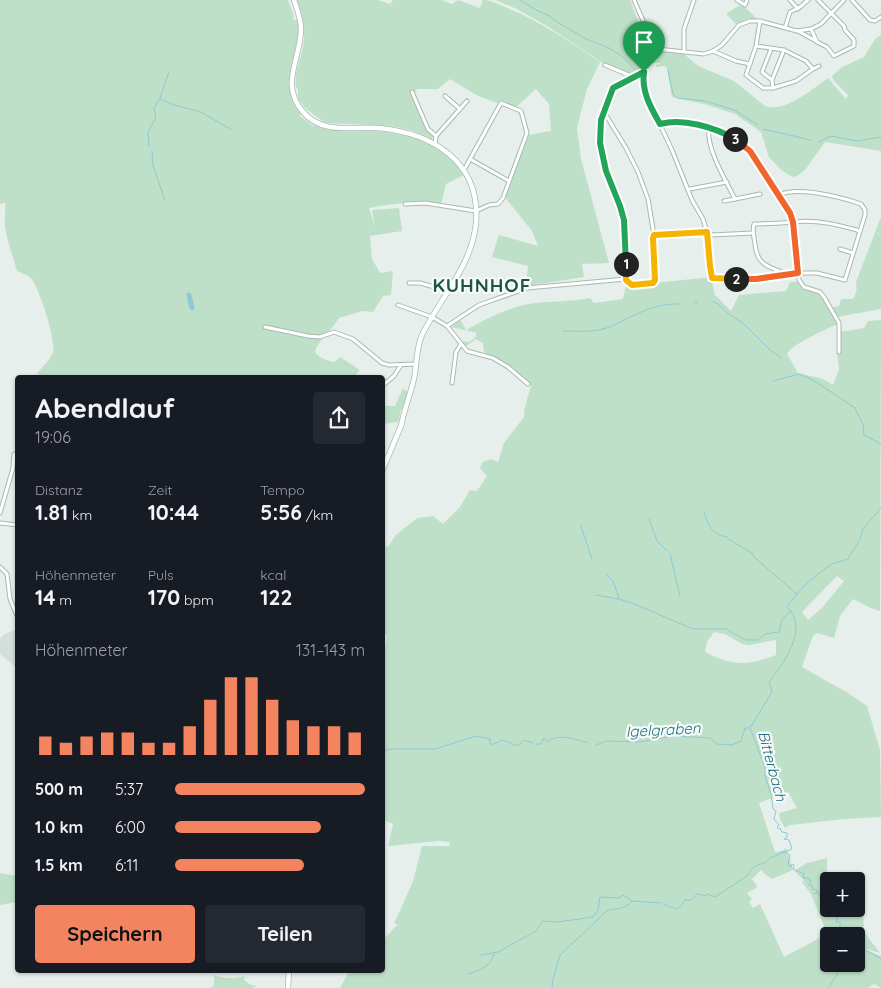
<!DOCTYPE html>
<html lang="de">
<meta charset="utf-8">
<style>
body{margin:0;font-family:Quicksand,sans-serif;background:#242831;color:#f1f3f6;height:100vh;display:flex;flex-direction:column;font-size:19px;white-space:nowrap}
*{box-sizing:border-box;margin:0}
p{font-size:16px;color:#9ea1a6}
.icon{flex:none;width:28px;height:28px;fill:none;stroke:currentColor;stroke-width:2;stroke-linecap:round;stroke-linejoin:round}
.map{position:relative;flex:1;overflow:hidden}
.sheet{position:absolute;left:15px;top:375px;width:370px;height:598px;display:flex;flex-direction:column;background:#171b24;border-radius:5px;box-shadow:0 1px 4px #0004}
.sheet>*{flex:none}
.buttons{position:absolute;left:820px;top:872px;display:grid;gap:10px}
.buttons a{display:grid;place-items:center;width:45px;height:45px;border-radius:5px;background:#171b24;box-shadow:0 1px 4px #0004;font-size:25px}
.pin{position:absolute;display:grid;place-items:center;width:42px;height:42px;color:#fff;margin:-51px -21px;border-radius:50% 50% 50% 0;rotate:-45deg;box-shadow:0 0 5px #0007}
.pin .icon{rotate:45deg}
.km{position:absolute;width:25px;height:25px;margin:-12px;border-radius:50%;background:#222;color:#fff;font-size:14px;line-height:25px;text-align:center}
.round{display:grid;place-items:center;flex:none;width:52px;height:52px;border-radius:5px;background:#242831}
.head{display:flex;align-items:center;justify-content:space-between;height:85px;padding:0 20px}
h1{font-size:28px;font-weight:800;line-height:38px}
.figures{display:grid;grid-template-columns:repeat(3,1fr);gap:8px;height:85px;padding:5px 20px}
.figures div{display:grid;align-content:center}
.figures b{font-size:21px;font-weight:800}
.figures small{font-size:14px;font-weight:400}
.figures p{font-size:14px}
.chart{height:140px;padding:10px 20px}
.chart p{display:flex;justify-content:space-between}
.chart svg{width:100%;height:90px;margin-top:5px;stroke:#f4845f;stroke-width:6}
.action{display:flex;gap:10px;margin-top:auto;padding:10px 20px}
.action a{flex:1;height:58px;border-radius:5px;background:#f4845f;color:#111;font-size:20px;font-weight:800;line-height:58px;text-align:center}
.action a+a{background:#242831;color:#f1f3f6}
ul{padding:0 20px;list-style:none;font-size:16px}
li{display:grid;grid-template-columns:80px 60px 1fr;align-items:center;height:38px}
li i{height:12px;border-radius:6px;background:#f4845f}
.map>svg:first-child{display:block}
.built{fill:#d4dfda}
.green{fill:#bfe0c8;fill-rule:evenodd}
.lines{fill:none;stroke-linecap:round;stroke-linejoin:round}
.stream{stroke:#8ec9d4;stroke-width:1}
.river{stroke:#8ec9d4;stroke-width:5}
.street-casing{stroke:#a8b8b2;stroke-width:5}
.secondary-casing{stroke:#a4bbb3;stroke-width:6}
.street{stroke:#fff;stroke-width:3}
.secondary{stroke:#fff;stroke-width:4.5}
.split-1-casing{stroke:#fff;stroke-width:10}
.split-2-casing{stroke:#fff;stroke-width:10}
.split-3-casing{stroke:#fff;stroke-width:10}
.split-4-casing{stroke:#fff;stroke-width:10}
.split-1{stroke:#22a559;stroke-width:6}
.split-2{stroke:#f5b400;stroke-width:6}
.split-3{stroke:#f0652b;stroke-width:6}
.split-4{stroke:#22a559;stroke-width:6}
.labels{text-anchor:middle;stroke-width:4.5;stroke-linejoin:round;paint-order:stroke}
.water-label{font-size:15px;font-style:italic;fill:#1c6f80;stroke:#f7fbf9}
.district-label{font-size:19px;font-weight:bold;letter-spacing:1px;fill:#1f5548;stroke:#f7fbf9}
</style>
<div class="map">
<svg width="881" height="988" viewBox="0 0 881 988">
<rect width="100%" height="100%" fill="#e6efeb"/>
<polygon class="built" points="17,629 17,668 0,654 0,639 3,635"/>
<g class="green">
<path d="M0 0H288L294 16 293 20H298C303 57 275 75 301 112L300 116 314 126 316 124C334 133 350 131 369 131 408 132 442 142 464 175L446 184 441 204C416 200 393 204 369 208L375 226 372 210 399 208 402 231 370 236 372 259 380 273 393 271 391 295 383 296 373 312 363 311 339 318C332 330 320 338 315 351 318 358 326 360 334 362L340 357 360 370 353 378H50L37 374C41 367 51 360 53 352 56 340 39 287 31 278 28 275 21 273 17 271 13 256 7 242 5 227 4 218 6 211 5 203L0 204Z"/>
<path d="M297 0H378L390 4 393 0H441L452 4 458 0 480 8 483 0C492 0 497 4 505 7 539 20 570 42 600 62L587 89 577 128 581 159 609 263 582 264 584 277 526 286 528 266 492 257 499 235 538 246 532 231 504 196 528 135 551 131 549 104 536 89 514 109 478 96 450 79 438 89H417L414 94 428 129 434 134 432 139 411 130 392 126 325 123 306 109 298 99V89L296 87C294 73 300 61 303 47 306 30 303 16 297 0Z"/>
<polygon points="495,0 630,0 644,37 642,69 631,75 604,64 547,26 517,9"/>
<polygon points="740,5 747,9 757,19 745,20 736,24 726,14"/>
<path d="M881 35V151L825 142 805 170 797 176 792 177 780 169 769 157 761 132 735 114 704 104 672 97 667 68 664 66 656 67V65L661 63H647L649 51 652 50 684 54 698 66 734 81 765 106C785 113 812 89 828 78L846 99 848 95 834 81 832 76 842 67 864 57 875 39Z"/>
<path d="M881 217V234L875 232 881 235V309L837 317 831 308 839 306 841 299H853C857 293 857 289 856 282Z"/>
<path d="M711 277 715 295 731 311 739 295 786 291 790 282H797C802 291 810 289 818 293 827 298 834 315 838 324 825 330 793 343 787 354L798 373 823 379 833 385 839 369 837 354 840 349V332L864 328 868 321 881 320 880 611 871 608 853 599 840 616 834 638 817 633 813 636 802 667 848 693 867 706 880 750 881 817 844 819 790 825 785 828 780 819 779 813 797 808 788 792 759 803 775 852H781L786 848 793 870 772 879 766 875 761 870 752 879 757 886 756 888 747 893 752 899 749 902 753 908 760 904 784 957 827 934 811 894 802 882 804 880 794 871 807 863 827 858V876L835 881H829V909H856V900L863 907 864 932 880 953 860 947 857 944 856 946 863 951 864 949 881 956V988L874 984 868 988H340L350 970H382L383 940 398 924H394L413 881 422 846H449L450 842 439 841 388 846 393 824 382 819V658L385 651 387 636 382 632 383 546 388 547 396 535 417 518 433 516 443 524 460 507 470 490 477 491 487 476 480 468 483 462 491 459 498 462 504 443 524 417V411L531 385 507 364 484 352 483 343 476 339 465 347 461 341 469 342 475 338 477 333 451 327 460 320 466 330C482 321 510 307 528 304 549 301 570 302 590 298L594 303 623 299 626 286ZM837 576 844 581 822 608 808 620 802 612ZM714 632 725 634 742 644 749 645 776 640V655C748 666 732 666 705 652L707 642ZM829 936H856V964H829Z"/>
<polygon points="403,388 408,393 403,409 401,409 398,422 383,424 382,406 395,406"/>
<polygon points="0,873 17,876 17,902 0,905"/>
<path d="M214 975C224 979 234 979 245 976L244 980 251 985 258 986 251 988H209L214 986Z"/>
</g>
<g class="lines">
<g class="stream">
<polyline points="520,0 536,10 548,15 557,22 586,39 609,48 623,57 636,71 641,69"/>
<polyline points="668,70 673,94 677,98 705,101 734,110 758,125"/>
<polyline points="160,99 174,105 201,112 232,130"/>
<polyline points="763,129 811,140"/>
<polyline points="819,142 831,136 857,141 881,137"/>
<polyline points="149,146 148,132 156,117 154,108 160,98 169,72"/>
<polyline points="152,151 153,166 165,200"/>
<polyline points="713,302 716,303"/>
<polyline points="695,303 698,302"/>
<polyline points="717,303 728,313 744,324 769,349 781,358"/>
<path d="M614 325C635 315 655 303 679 304"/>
<path d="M563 331C580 331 596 333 612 326"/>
<polyline points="773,381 799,374 813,380 855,408 863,425 864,435 881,444"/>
<path d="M704 511C708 525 711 534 727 537"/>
<polyline points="649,519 657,541 667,551"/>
<polyline points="581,526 592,559"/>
<polyline points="728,539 752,553 755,558 797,594"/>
<polyline points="860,539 863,529 881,508"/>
<polyline points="670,554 680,596"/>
<polyline points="607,575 613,581 619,598"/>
<polyline points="596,595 619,599 632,603 693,629 726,629 746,640 758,640 765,634 779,632 782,619 791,611"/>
<polyline points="787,606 805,585 823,570 832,564 848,559 859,541"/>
<path d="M775 674C788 657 807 627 788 608"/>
<path d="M536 744H541L544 738 547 742C558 733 576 739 588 743"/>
<polyline points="596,745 607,741 640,742 674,736 710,738 717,744 732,745 741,741 745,728 749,728"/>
<polyline points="382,751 392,749 435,749 476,736 490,739 490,744 494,744 502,740 518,746 524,740 533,743"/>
<polyline points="780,852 786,852 790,855 788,865 791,867 792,864 794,865 793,869 804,874 803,878 807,878 811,881 809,885 813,886 812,889 818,890 815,894 819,892 820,898 823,896 822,899 825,899 823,903 829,905"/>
<polyline points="664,904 676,909 681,906 685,900 691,900 697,894 706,896 708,894 715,897 747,876 753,867 766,862 770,858 792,849 789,840 784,839 787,837 787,833 782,832 780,828 779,829 777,827 779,825 774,819 776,811 773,809 771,794 764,773 766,770 750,728 772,692 769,682 774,676"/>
<polyline points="833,909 832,916 838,915 836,922 840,922 840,928 847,933 845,936"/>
<polyline points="856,944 881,959"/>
<polyline points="481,955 498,952 536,931 543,921 558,922 593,917 598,910 600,897 619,898 623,895 632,901 661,903"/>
<path d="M468 974C478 971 493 966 494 953"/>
<path d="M552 988 553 979 560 955 608 910C617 909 626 909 632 901"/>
<polyline points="829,988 843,964"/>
</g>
<polyline class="river" points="189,295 192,308"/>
<g class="street-casing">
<g id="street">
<path d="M634 0 644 23 647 37 648 48 643 79 645 93 672 150 692 200 703 219 708 236 710 266 713 278 756 279 798 273H817L845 280 865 215V210L861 204C841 197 798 186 779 195"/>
<polyline points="737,0 745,5 747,0"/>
<polyline points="790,0 798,9"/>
<polyline points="852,0 870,20 875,21 881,17"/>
<polyline points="785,28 790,12 800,7 808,0"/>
<polyline points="811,29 817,42 827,47 834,56 854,46 854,40 845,30 844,26 818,0"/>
<polyline points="798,31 816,41"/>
<polyline points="756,46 784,50 772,80 773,88 763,88 746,75 756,46 760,21"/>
<polyline points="648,48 704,54 713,51 722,45 739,25 750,21 760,21 797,31 811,29 821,24 844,0"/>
<polyline points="771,49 762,72 772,80"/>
<polyline points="713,51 736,61 750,64"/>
<polyline points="684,52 684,29 694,0"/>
<polyline points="605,65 631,76"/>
<polyline points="813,69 819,66"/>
<polyline points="773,88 796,81 813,69 806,61 784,50"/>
<polyline points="412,92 428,129 436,136"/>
<polyline points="445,96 460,109"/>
<polyline points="604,112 626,148 638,172 648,199 654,235"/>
<polyline points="660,125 669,122 683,122 709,129 735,139 750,151 790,213 793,221 799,280 804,287 820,292 824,297 839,323 839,352"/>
<path d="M709 129C706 148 726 181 735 199L760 194"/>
<polyline points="435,144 436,136 467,101"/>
<polyline points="470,159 509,181"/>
<polyline points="690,189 727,182"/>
<polyline points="724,201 735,199"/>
<polyline points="405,204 425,203 476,211 489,205 498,204 503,198 527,133 521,111 501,103 464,170"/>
<polyline points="654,235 707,232 712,235"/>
<polyline points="711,235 753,233"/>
<polyline points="840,249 853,253"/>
<path d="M788 275C770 266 757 267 755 244 754 237 752 231 754 224 768 224 781 223 794 222 816 219 839 225 860 231"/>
<polyline points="626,279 624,220 620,206 606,171 600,143 601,120 613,88 643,72"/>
<polyline points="626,279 632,285 654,282 653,238 654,235"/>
<polyline points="409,283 420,283 448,291"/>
<polyline points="398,305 432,317 447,326 467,351 493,358 508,367 528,384"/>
<polyline points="447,326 479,305 527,288 626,279"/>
<polyline points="265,327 308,336 320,337 334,332 353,339 382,363 389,365 416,364"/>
<polyline points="452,383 456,352 461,344"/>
<polyline points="382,386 394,376 401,365"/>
<polyline points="0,513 13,468 14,454"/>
<polyline points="0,523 18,525"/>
<polyline points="0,567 7,574 10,599 18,618"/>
</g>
</g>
<g class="secondary-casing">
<g id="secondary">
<path d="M294 0C297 9 301 19 301 29 301 59 279 84 303 112 323 135 352 126 378 128 433 133 481 162 476 223 472 266 440 298 422 335 416 348 417 364 414 379 410 395 404 410 401 426"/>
<polyline points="382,471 401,426"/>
<polyline points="288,988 289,970"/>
</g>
</g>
<use href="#street" class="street"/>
<use href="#secondary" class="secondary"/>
</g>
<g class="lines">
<g class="split-1-casing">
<polyline id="split-1" points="626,264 624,220 620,206 606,171 600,143 601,120 613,88 644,72"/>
</g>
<g class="split-2-casing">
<polyline id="split-2" points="626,264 626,280 632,285 653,283 655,280 653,238 654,235 707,232 710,266 712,278 736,279"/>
</g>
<g class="split-3-casing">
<polyline id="split-3" points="735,139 750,151 790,213 793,222 798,273 756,279 736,279"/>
</g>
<g class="split-4-casing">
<path id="split-4" d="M644 72C641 91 651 108 660 124 683 118 714 127 735 139"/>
</g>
<use href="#split-1" class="split-1"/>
<use href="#split-2" class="split-2"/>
<use href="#split-3" class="split-3"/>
<use href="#split-4" class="split-4"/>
</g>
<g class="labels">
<g class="water-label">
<text transform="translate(663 730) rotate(-3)" y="5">Igelgraben</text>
<text transform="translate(772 766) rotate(75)" y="5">Bitterbach</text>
</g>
<g class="district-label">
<text x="482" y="292">KUHNHOF</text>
</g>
</g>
</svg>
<div class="buttons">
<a>+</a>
<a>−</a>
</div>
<div class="pin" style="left:644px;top:72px;background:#1e9e55"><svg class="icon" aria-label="arrive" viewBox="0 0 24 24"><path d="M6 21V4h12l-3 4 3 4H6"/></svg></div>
<b class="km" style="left:626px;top:264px">1</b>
<b class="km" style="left:736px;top:279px">2</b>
<b class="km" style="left:735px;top:139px">3</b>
<section class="sheet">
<div class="head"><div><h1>Abendlauf</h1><p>19:06</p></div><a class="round"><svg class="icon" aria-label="share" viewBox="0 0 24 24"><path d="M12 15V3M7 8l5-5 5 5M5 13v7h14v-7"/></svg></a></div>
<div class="figures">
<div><p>Distanz</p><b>1.81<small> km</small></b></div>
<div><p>Zeit</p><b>10:44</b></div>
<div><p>Tempo</p><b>5:56<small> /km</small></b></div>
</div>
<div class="figures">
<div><p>Höhenmeter</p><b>14<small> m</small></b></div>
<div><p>Puls</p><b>170<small> bpm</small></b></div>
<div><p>kcal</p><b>122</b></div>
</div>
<div class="chart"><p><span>Höhenmeter</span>131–143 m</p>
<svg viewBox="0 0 160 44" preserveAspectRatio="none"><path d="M5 44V35M15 44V38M25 44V35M35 44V33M45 44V33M55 44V38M65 44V38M75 44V30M85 44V17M95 44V6M105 44V6M115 44V17M125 44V27M135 44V30M145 44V30M155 44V33"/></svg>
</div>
<ul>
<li><b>500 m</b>5:37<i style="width:100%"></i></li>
<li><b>1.0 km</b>6:00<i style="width:77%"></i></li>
<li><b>1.5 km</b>6:11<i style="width:68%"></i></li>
</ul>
<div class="action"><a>Speichern</a><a>Teilen</a></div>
</section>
</div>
